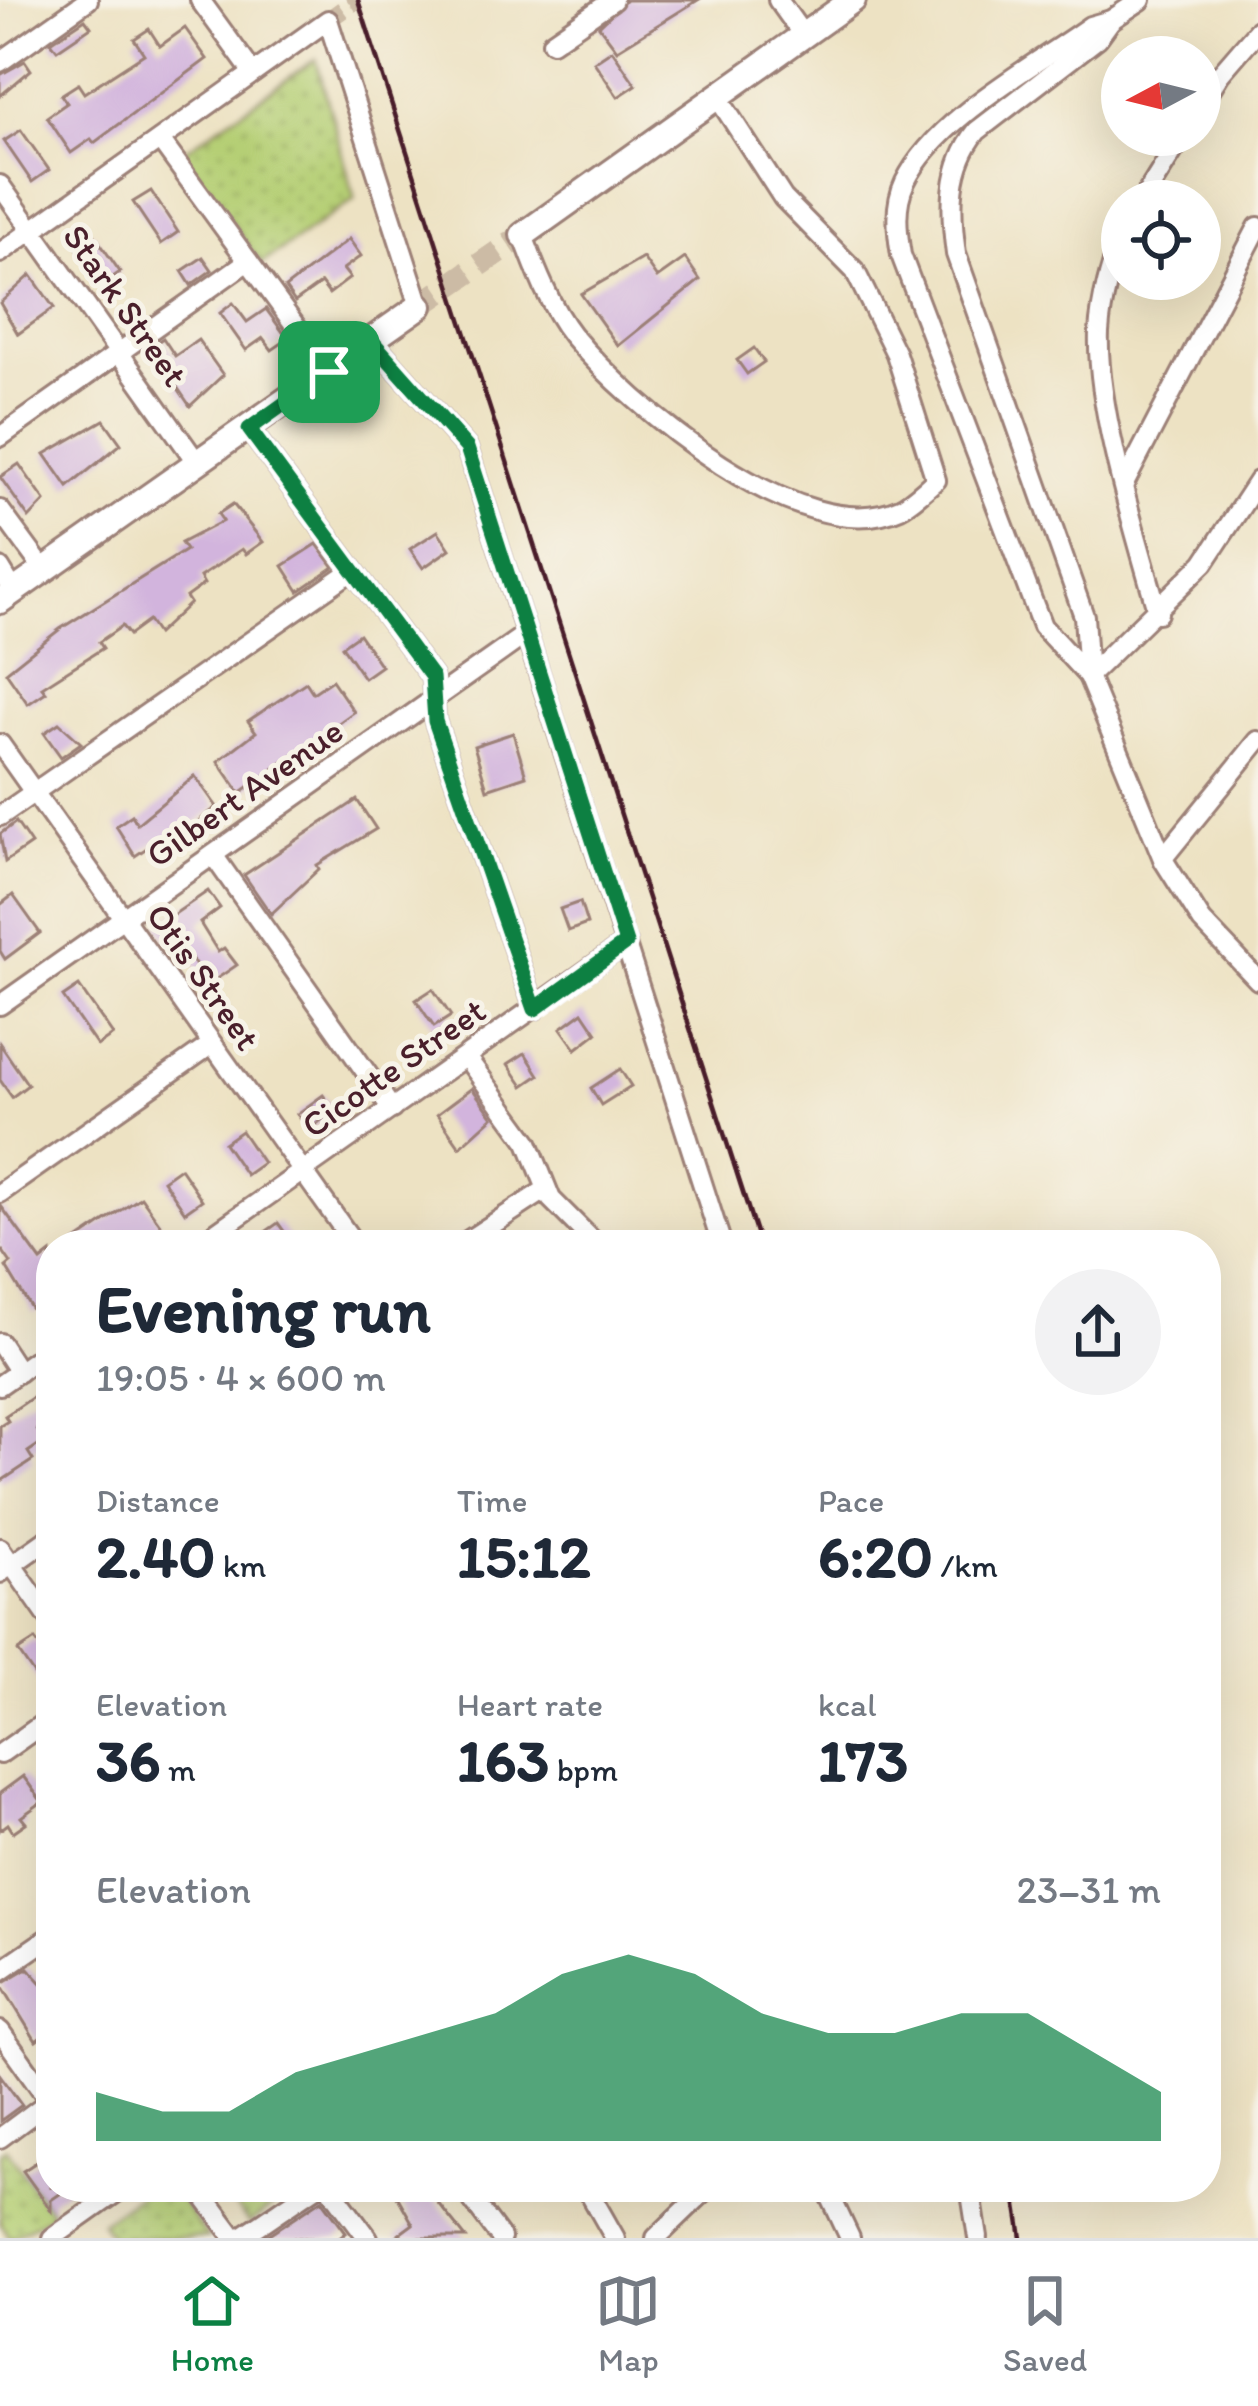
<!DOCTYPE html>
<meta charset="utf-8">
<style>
body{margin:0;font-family:Itim,sans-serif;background:#f2f2f3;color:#1f2937;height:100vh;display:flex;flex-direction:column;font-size:45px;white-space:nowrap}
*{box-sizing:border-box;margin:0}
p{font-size:39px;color:#747a83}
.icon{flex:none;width:66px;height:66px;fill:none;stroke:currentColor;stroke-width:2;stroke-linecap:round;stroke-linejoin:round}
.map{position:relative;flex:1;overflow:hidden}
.panel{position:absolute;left:36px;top:1230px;width:1185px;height:972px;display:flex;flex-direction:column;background:#fff;border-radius:48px;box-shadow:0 12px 48px #0002}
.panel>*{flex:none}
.needle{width:78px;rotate:263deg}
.fabs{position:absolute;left:1101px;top:36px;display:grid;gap:24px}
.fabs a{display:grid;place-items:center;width:120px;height:120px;border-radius:50%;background:#fff;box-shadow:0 12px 48px #0002;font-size:60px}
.pin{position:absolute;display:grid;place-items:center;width:102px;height:102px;color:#fff;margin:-51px;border-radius:24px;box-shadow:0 6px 18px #0006}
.round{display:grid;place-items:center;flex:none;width:126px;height:126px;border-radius:63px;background:#f2f2f3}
.summary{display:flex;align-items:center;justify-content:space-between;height:204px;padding:0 60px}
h1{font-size:66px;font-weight:800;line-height:90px}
.metrics{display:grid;grid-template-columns:repeat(3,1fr);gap:18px;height:204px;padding:12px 60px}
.metrics div{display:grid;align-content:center}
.metrics b{font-size:60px;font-weight:800}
.metrics small{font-size:33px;font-weight:400}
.metrics p{font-size:33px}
.chart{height:336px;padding:24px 60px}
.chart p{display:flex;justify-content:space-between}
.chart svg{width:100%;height:216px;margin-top:12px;fill:#0b8043;opacity:.7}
.menu{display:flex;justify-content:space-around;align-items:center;height:168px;border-top:3px solid #e0e1e3;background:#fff;font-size:33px;color:#747a83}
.menu a{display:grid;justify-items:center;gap:6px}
.menu .on{color:#0b8043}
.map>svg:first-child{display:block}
.green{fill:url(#green-dots);stroke:#807750;stroke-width:3}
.building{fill:#d2b4dd}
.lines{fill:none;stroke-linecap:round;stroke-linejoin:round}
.minor-tunnel{stroke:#ccbba5;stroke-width:18;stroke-dasharray:18 9;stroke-linecap:butt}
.major-tunnel{stroke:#ccbba5;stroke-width:24;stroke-dasharray:24 12;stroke-linecap:butt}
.minor-casing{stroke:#9c8077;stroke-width:24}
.major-casing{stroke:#9c8077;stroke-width:30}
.minor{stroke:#fff;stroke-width:18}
.major{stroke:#fff;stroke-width:24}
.rail{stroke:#4a1f2b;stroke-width:4.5}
.route-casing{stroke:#fff;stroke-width:24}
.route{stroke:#0b8043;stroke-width:15}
.labels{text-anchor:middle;stroke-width:10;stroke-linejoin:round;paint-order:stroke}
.street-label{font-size:36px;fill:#4a1f2b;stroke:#f7f3e8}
</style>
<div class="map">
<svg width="1258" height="2238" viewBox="0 0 1258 2238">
<defs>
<pattern id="green-dots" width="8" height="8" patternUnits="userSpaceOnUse" patternTransform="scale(3)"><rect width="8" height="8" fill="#b5cf74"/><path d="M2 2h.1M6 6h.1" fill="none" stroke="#9db165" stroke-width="1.8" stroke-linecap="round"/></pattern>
</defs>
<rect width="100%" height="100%" fill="#f7f3e8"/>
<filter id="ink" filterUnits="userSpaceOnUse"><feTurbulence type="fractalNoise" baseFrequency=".00833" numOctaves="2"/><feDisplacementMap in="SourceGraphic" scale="24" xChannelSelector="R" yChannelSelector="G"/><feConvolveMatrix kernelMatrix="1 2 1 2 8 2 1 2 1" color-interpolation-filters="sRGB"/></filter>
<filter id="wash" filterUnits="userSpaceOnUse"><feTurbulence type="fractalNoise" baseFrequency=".004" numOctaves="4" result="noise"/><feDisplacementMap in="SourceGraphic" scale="48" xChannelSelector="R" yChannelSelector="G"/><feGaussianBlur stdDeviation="2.7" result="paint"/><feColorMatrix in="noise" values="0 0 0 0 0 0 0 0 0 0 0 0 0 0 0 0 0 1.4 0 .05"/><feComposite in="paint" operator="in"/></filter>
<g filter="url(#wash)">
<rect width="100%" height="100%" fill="#ede2c3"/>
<g class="green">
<polygon points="316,59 355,199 261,264 182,152"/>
<polygon points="6,2148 52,2214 10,2238 0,2223 0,2152"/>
<polygon points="150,2187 171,2187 208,2238 112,2238 101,2222"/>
<polygon points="222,2187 299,2187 249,2224"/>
</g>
<g id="blocks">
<g class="building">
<polygon points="626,0 698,0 617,50 599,26"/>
<polygon points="85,19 91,27 57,50 51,42"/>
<polygon points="185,28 207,59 94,143 91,139 71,153 47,117 67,103 61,95 78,84 84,93 144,54 134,39 149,29 160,46"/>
<polygon points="612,50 636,85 618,97 594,62"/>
<polygon points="25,61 31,70 0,96 0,75"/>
<polygon points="21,130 49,170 32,182 4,141"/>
<polygon points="151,191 178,232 161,244 133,202"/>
<polygon points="93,233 120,272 102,285 75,245"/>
<polygon points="349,239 361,256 343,269 350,278 329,294 321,283 295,302 285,288"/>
<polygon points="203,257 212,270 191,285 182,271"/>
<polygon points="643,258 657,278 685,258 700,280 618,346 581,294"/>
<polygon points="31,275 54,308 18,334 0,303"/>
<polygon points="233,303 247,322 266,309 288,339 272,350 263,338 246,350 220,313"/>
<polygon points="163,338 175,356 198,340 223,375 190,406 150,347"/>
<polygon points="754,348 764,362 747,374 737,360"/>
<polygon points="104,420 121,444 68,487 45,454"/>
<polygon points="19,464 45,501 29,518 0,477"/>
<polygon points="233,504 263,542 246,554 242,549 200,577 204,584 186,597 190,603 157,634 148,621 129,635 122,626 99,642 103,648 42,687 46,692 28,704 6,672 60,629 186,550 181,543 223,521 218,514"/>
<polygon points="438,531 450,549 423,568 410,549"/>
<polygon points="317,544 334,567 299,591 283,566"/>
<polygon points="359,634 381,666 364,678 342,646"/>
<polygon points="332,680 354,712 240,793 218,761 256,732 248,721 306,682 313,693"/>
<polygon points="59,723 81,743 61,757 44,733"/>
<polygon points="513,733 526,776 487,789 474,746"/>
<polygon points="195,776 217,807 165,847 160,839 135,856 116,826 132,815 137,824"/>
<polygon points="357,800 376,829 317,865 319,869 271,914 244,875"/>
<polygon points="16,822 31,844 5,862 0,834"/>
<polygon points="208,891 220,908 200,923 218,952 224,948 237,965 209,984 177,939 170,944 157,926"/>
<polygon points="13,895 40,933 5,959 0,951 0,905"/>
<polygon points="580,902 587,924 568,931 560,909"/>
<polygon points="79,986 113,1035 97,1046 63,997"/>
<polygon points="433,989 451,1016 434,1027 416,1000"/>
<polygon points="583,1012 597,1033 576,1049 561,1028"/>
<polygon points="0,1044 28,1085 12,1097 0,1080"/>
<polygon points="525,1053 539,1075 523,1086 508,1064"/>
<polygon points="620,1069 631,1086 601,1105 591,1088"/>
<polygon points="472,1088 493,1117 460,1147 437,1114"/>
<polygon points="323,1095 334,1110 309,1130 297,1114"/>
<polygon points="241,1131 263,1163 246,1175 224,1143"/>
<polygon points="180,1168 202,1200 185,1212 163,1180"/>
<polygon points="141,1197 163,1228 138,1245 70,1245"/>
<polygon points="1,1206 41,1261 51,1253 51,1301 34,1313 6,1267 11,1263 0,1247"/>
<polygon points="278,1223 294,1245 268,1245 261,1235"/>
<polygon points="51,1385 51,1420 37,1430 44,1441 28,1452 33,1460 0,1482 0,1426 8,1421 5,1416"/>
<polygon points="35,1640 51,1663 51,1699 18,1651"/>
<polygon points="23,1776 42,1802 21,1817 26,1823 13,1832 8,1824 0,1830 0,1793"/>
<polygon points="28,1968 51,1993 51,2054 40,2038 36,2041 1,1984"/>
<polygon points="0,2075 22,2105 0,2121"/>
<polygon points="41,2159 51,2173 51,2187 70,2187 51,2200 51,2210 23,2171"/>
<polygon points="392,2187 425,2187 466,2238 394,2238 413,2224"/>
<polygon points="322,2199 346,2232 338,2238 264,2238"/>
</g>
</g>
</g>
<g filter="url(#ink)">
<use href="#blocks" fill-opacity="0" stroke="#9c8077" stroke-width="3"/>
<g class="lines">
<polyline class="minor-tunnel" points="328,20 356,0"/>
<polyline class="major-tunnel" points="420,306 523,235"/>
<g class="minor-casing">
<g id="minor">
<polyline points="200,0 253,73"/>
<polyline points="778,0 803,35"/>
<path d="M1111 20 1098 38 977 131C948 167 950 210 956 254L1084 616 1088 676 1164 861 1202 921 1258 980"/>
<polyline points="552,42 613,0"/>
<polyline points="0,62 88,0"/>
<polyline points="1200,106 1220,74 1258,30"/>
<polyline points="160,140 329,372"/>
<polyline points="0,185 198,464"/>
<polyline points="1142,201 1183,135"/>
<path d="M523 235C535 268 550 307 572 335 630 405 802 553 900 508 912 502 925 489 936 480L896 354 855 271 783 198 717 96"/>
<path d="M1122 235C1111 267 1101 299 1099 333 1096 409 1137 538 1158 613"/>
<polyline points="0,253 328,20 420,306"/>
<polyline points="372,341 467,448 722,1245"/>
<polyline points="249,429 432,677 435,721 535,1009"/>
<polyline points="0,437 248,261"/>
<polyline points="1124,484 1258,227"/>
<polyline points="0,510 44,570"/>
<polyline points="0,568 14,591"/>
<path d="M1088 676 1042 626 901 255C897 231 894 205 905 182 936 118 1033 67 1090 26L1111 20 1141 0"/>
<polyline points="1088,676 1204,563 1258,481"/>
<polyline points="0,744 355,1245"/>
<polyline points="0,816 353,570"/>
<polyline points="213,855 392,1109"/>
<polyline points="1163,858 1258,741"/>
<polyline points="0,1005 526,634"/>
<polyline points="466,1057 528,1142 551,1199 597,1245"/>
<polyline points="0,1193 212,1044"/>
<polyline points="198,1245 626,943"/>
<polyline points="461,1245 545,1190"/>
<polyline points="0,1343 19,1372"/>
<polyline points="0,1385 51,1349"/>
<polyline points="0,1548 51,1621"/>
<polyline points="0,1573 51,1537"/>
<polyline points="0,1754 51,1718"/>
<polyline points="0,1971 51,1936"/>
<polyline points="0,2031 51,2103"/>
<polyline points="0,2138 51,2100"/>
<polyline points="197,2187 235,2238"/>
<polyline points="330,2187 368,2238"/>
<polyline points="463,2187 501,2238"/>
<polyline points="586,2187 615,2238"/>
<polyline points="826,2187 850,2238"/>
<polyline points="970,2187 978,2238"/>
<polyline points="52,2238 124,2187"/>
<polyline points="240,2238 315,2187"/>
<polyline points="656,2238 709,2187"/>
</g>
</g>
<g class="major-casing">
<g id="major">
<polyline points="523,235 853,0"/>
<polyline points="0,601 420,306"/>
</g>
</g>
<use href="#minor" class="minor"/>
<use href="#major" class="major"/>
<g class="rail">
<polyline points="358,0 760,1245"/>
<polyline points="1014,2187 1022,2238"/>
</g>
</g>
</g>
<g class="lines" filter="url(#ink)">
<g class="route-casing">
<polygon id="route" points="372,341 467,448 626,943 535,1009 435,721 432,677 249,429"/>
</g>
<use href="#route" class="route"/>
</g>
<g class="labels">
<g class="street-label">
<text transform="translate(126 305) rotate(55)" y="13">Stark Street</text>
<text transform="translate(244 792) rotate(-35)" y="13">Gilbert Avenue</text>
<text transform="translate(204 976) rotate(55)" y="13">Otis Street</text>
<text transform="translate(393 1067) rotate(-35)" y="13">Cicotte Street</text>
</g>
</g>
</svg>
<div class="fabs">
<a><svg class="needle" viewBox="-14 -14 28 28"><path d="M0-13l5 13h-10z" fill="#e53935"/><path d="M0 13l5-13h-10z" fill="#747a83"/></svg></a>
<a><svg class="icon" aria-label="locate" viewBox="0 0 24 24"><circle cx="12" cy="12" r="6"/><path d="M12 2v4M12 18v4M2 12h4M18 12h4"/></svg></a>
</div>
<div class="pin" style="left:329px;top:372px;background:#1e9e55"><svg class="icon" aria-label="arrive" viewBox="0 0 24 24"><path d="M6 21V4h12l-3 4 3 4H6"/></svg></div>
<section class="panel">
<div class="summary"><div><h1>Evening run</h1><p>19:05 · 4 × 600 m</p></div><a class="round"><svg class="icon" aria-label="share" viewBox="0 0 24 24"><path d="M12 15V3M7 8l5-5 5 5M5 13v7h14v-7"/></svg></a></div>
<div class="metrics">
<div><p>Distance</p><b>2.40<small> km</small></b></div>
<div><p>Time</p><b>15:12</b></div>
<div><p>Pace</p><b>6:20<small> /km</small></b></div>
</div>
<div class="metrics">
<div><p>Elevation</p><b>36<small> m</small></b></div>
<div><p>Heart rate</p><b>163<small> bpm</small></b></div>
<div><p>kcal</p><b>173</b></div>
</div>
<div class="chart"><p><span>Elevation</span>23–31 m</p>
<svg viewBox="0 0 160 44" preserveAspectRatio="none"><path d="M0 44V34L10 38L20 38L30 30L40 26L50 22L60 18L70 10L80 6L90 10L100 18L110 22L120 22L130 18L140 18L150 26L160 34V44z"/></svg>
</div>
</section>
</div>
<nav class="menu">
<a class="on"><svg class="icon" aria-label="home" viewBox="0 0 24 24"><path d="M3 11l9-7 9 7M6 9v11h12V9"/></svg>Home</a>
<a><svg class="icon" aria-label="map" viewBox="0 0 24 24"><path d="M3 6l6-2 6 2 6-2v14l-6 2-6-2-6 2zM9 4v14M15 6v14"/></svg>Map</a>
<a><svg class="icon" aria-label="saved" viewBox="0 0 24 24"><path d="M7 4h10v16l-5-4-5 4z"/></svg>Saved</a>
</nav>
